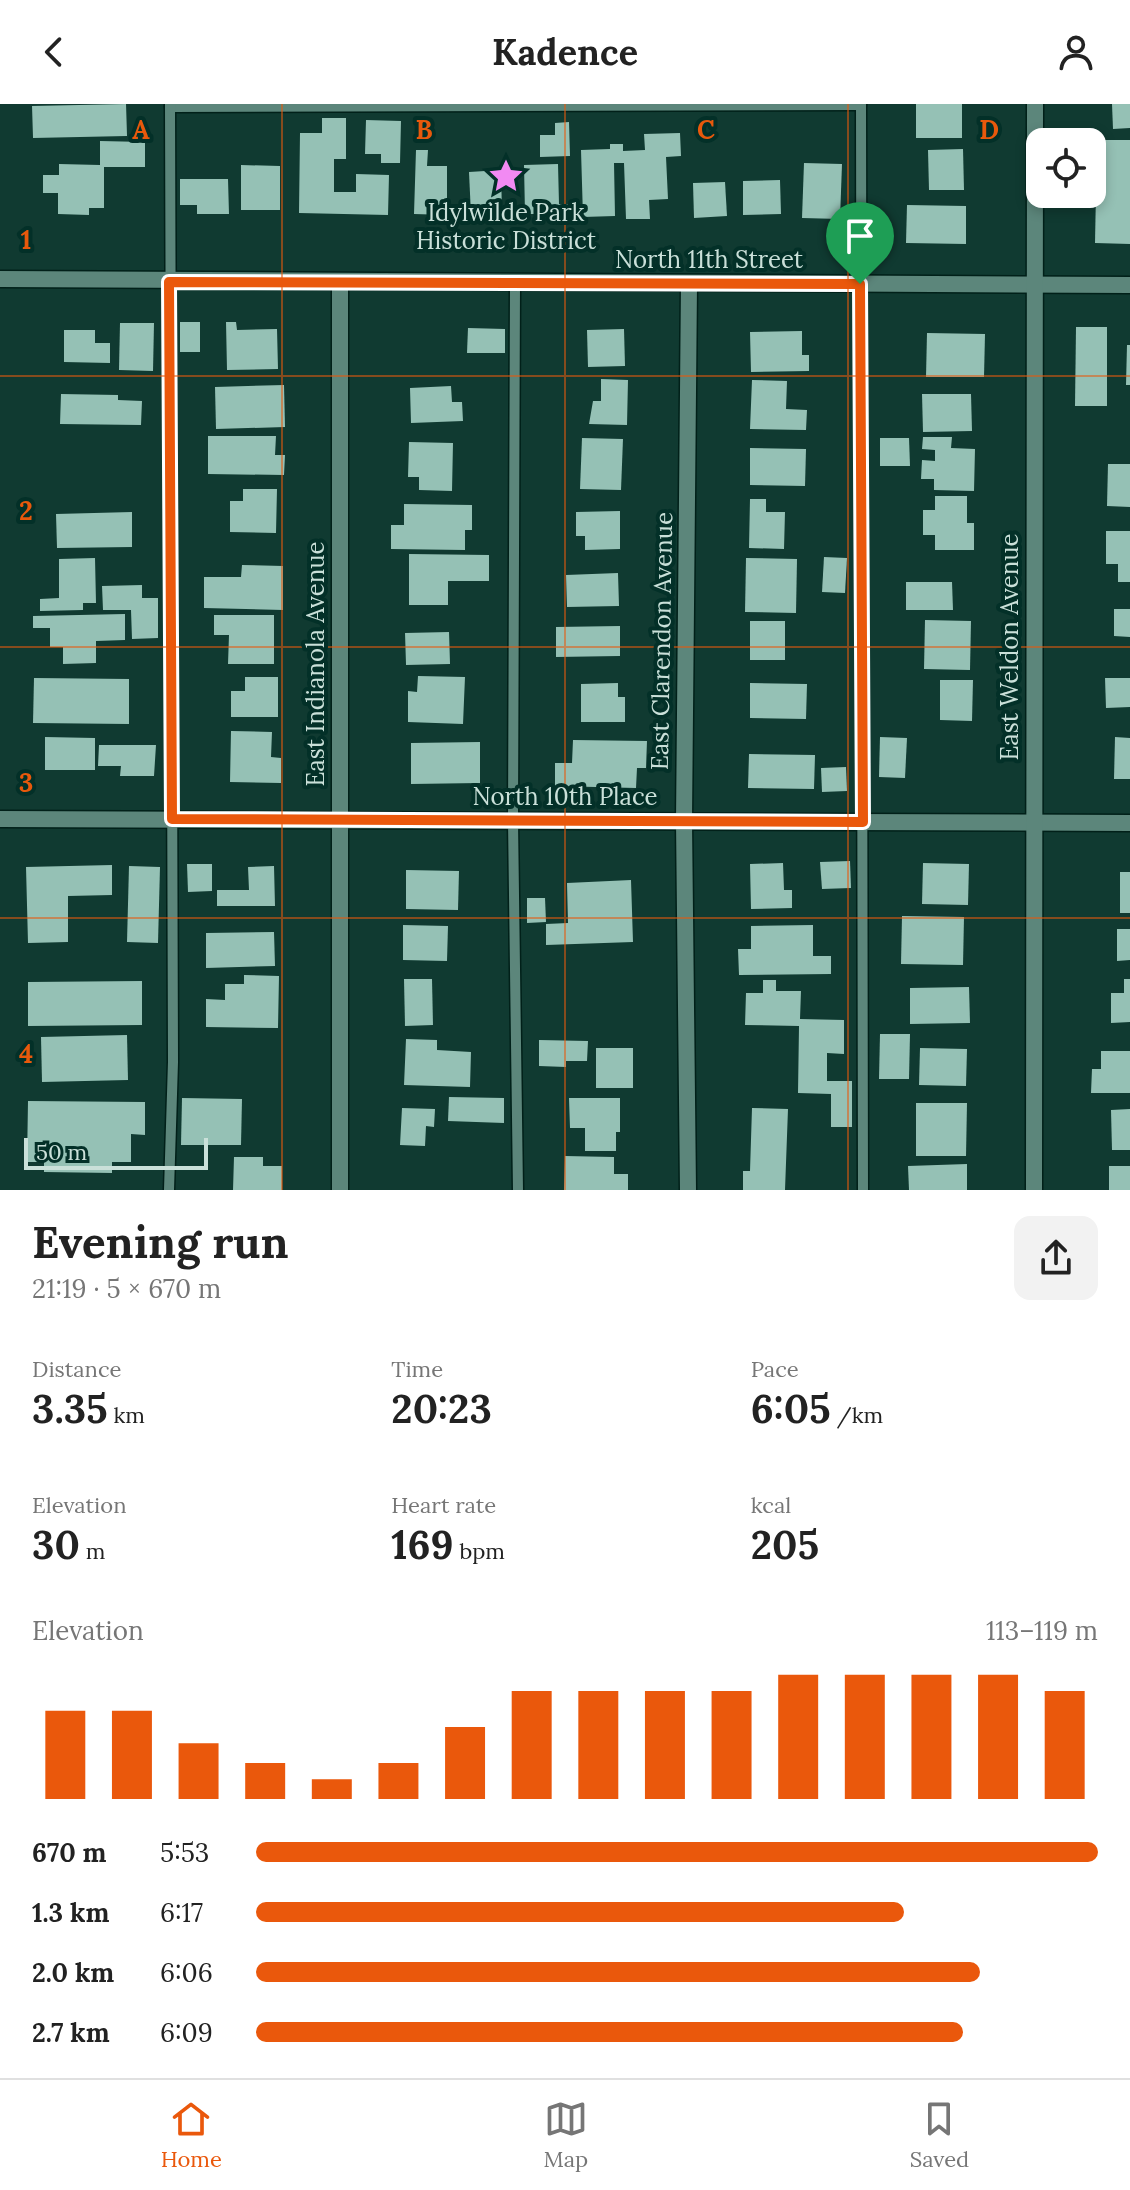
<!DOCTYPE html>
<meta charset="utf-8">
<style>
body{margin:0;font-family:Lora,serif;background:#f2f2f2;color:#222;height:100vh;display:flex;flex-direction:column;font-size:30px;white-space:nowrap}
*{box-sizing:border-box;margin:0}
p{font-size:26px;color:#767676}
.icon{flex:none;width:44px;height:44px;fill:none;stroke:currentColor;stroke-width:2;stroke-linecap:round;stroke-linejoin:round}
.map{position:relative;height:1086px;overflow:hidden}
.drawer{display:flex;flex-direction:column;background:#fff;flex:1}
.drawer>*{flex:none}
.tools{position:absolute;left:1026px;top:24px;display:grid;gap:16px}
.tools a{display:grid;place-items:center;width:80px;height:80px;border-radius:16px;background:#fff;box-shadow:0 4px 12px #0003;font-size:40px}
.scale{position:absolute;left:24px;bottom:20px;width:184px;box-sizing:border-box;padding-left:8px;border:4px solid #cae0d9;border-top:0;font-size:22px;line-height:28px;white-space:nowrap;color:#cae0d9;-webkit-text-stroke:6px #033028;paint-order:stroke}
.pin{position:absolute;display:grid;place-items:center;width:68px;height:68px;color:#fff;margin:-82px -34px;border-radius:50% 50% 50% 0;rotate:-45deg;box-shadow:0 0 8px #0007}
.pin .icon{rotate:45deg}
.round{display:grid;place-items:center;flex:none;width:84px;height:84px;border-radius:16px;background:#f2f2f2}
.head{display:flex;align-items:center;justify-content:space-between;height:136px;padding:0 32px}
h1{font-size:44px;font-weight:800;line-height:60px}
.figures{display:grid;grid-template-columns:repeat(3,1fr);gap:12px;height:136px;padding:8px 32px}
.figures div{display:grid;align-content:center}
.figures b{font-size:40px;font-weight:800}
.figures small{font-size:22px;font-weight:400}
.figures p{font-size:22px}
.chart{height:224px;padding:16px 32px}
.chart p{display:flex;justify-content:space-between}
.chart svg{width:100%;height:144px;margin-top:8px;stroke:#ea580c;stroke-width:6}
ul{padding:0 32px;list-style:none;font-size:26px}
li{display:grid;grid-template-columns:128px 96px 1fr;align-items:center;height:60px}
li i{height:20px;border-radius:10px;background:#ea580c}
header{display:flex;justify-content:space-between;align-items:center;height:104px;padding:0 32px;background:#fff;font-size:36px;font-weight:800}
.menu{display:flex;justify-content:space-around;align-items:center;height:112px;border-top:2px solid #e0e0e0;background:#fff;font-size:22px;color:#767676}
.menu a{display:grid;justify-items:center;gap:4px}
.menu .on{color:#ea580c}
.map>svg:first-child{display:block}
.building{fill:#95c1b5}
.lines{fill:none;stroke-linecap:round;stroke-linejoin:round}
.service-casing{stroke:#012019;stroke-width:13}
.minor-casing{stroke:#012019;stroke-width:19}
.service{stroke:#5c867b;stroke-width:10}
.minor{stroke:#5c867b;stroke-width:16}
.route-casing{stroke:#fff;stroke-width:16}
.route{stroke:#ea580c;stroke-width:10}
.grid{fill:none;stroke:#e8590c;stroke-width:2;stroke-opacity:0.55}
.labels{text-anchor:middle;stroke-width:8;stroke-linejoin:round;paint-order:stroke}
.poi-label{font-size:24px;fill:#cae0d9;stroke:#033028}
.street-label{font-size:24px;fill:#cae0d9;stroke:#033028}
.grid-label{font-size:26px;text-anchor:middle;font-weight:bold;fill:#e8590c;stroke:#033028;stroke-width:8;stroke-linejoin:round;paint-order:stroke}
</style>
<header><svg class="icon" aria-label="back" viewBox="0 0 24 24"><path d="M15 5l-7 7 7 7"/></svg>Kadence<svg class="icon" aria-label="person" viewBox="0 0 24 24"><circle cx="12" cy="8" r="4"/><path d="M4 21q1-7 8-7t8 7"/></svg></header>
<div class="map">
<svg width="1130" height="1086" viewBox="0 0 1130 1086">
<rect width="100%" height="100%" fill="#103a31"/>
<g class="building">
<polygon points="126,0 127,32 33,34 32,2"/>
<rect x="916" y="0" width="46" height="34"/>
<polygon points="1112,0 1130,0 1130,24 1113,25"/>
<polygon points="322,14 346,14 346,55 334,55 334,88 356,88 356,70 389,71 388,111 299,109 300,29 322,29"/>
<polygon points="366,16 401,17 400,59 381,59 381,50 365,50"/>
<polygon points="569,18 570,52 540,53 540,31 555,31 555,19"/>
<polygon points="680,29 681,52 666,53 668,95 649,96 650,115 626,115 624,59 614,59 615,112 583,113 581,46 610,45 610,40 623,40 623,47 645,46 644,30"/>
<polygon points="1097,36 1130,36 1130,140 1095,139"/>
<polygon points="100,37 145,38 145,63 104,63 104,104 89,104 89,111 58,110 58,89 43,89 43,71 59,71 59,60 100,61"/>
<polygon points="963,45 964,86 929,86 928,46"/>
<polygon points="416,46 428,46 427,62 447,62 447,111 414,110"/>
<polygon points="804,59 842,60 840,115 802,114"/>
<polygon points="558,60 559,100 568,100 568,110 525,110 524,61"/>
<polygon points="241,61 280,62 280,106 241,106"/>
<polygon points="501,66 502,110 471,111 469,68"/>
<polygon points="180,75 228,75 229,110 197,110 197,101 180,101"/>
<polygon points="780,76 781,110 743,111 743,77"/>
<polygon points="725,78 727,112 694,114 693,79"/>
<polygon points="907,101 966,102 966,140 906,139"/>
<rect x="180" y="218" width="20" height="30"/>
<polygon points="226,218 236,218 237,226 277,225 278,265 227,266"/>
<polygon points="120,219 154,219 153,267 119,266"/>
<polygon points="1076,223 1107,223 1107,302 1075,302"/>
<polygon points="468,224 505,225 505,249 467,249"/>
<polygon points="624,225 625,262 588,263 587,226"/>
<polygon points="64,226 95,226 95,239 110,239 110,259 64,258"/>
<polygon points="802,227 802,251 809,251 809,267 751,268 750,228"/>
<polygon points="927,229 985,230 984,273 926,273"/>
<polygon points="1127,241 1130,241 1130,281 1126,281"/>
<polygon points="601,275 628,276 627,321 589,320 593,297 601,297"/>
<polygon points="752,276 787,277 786,305 807,306 806,326 750,325"/>
<polygon points="284,281 285,323 216,325 215,283"/>
<polygon points="451,282 452,298 462,298 463,317 411,319 410,284"/>
<polygon points="61,290 118,291 118,296 142,297 141,321 60,320"/>
<polygon points="922,290 971,290 972,327 923,328"/>
<polygon points="208,332 276,332 275,351 285,351 284,371 208,370"/>
<polygon points="923,333 952,333 951,344 975,345 974,387 934,386 934,375 921,375 922,356 935,357 935,346 922,345"/>
<polygon points="582,334 623,335 621,386 580,385"/>
<polygon points="880,334 909,334 910,362 880,362"/>
<polygon points="409,338 453,339 452,387 419,386 419,373 408,373"/>
<polygon points="750,344 806,345 805,382 750,381"/>
<polygon points="1108,360 1130,360 1130,403 1107,402"/>
<polygon points="243,385 277,385 276,429 230,428 230,397 243,397"/>
<polygon points="935,392 967,392 967,419 974,419 974,446 935,446 935,431 923,431 923,406 935,406"/>
<polygon points="750,395 766,395 766,408 785,408 784,445 749,444"/>
<polygon points="404,400 472,401 472,426 465,426 465,446 391,445 391,421 404,421"/>
<polygon points="620,407 620,445 585,446 585,432 576,432 576,408"/>
<polygon points="132,408 132,443 57,444 56,410"/>
<polygon points="1106,427 1130,427 1130,478 1118,478 1118,460 1106,460"/>
<polygon points="409,450 489,451 489,477 448,477 448,501 409,501"/>
<polygon points="824,453 847,454 845,489 822,488"/>
<polygon points="95,454 96,499 83,499 83,506 40,507 40,495 59,494 59,455"/>
<polygon points="746,454 797,455 796,509 745,508"/>
<polygon points="242,461 283,462 283,506 204,504 204,473 241,473"/>
<polygon points="618,469 619,502 567,503 566,471"/>
<polygon points="906,478 952,478 953,506 906,506"/>
<polygon points="142,481 142,494 158,494 158,534 132,535 131,506 103,506 102,482"/>
<polygon points="1114,505 1130,505 1130,533 1114,532"/>
<polygon points="125,510 125,536 96,537 96,559 63,560 63,543 50,543 50,524 33,524 33,512"/>
<polygon points="214,511 274,511 274,560 228,560 229,531 214,531"/>
<polygon points="925,516 971,517 970,566 924,565"/>
<rect x="750" y="517" width="35" height="39"/>
<polygon points="620,522 620,552 556,553 556,523"/>
<polygon points="449,528 450,560 406,561 405,529"/>
<polygon points="418,572 465,573 463,620 408,618 408,587 417,588"/>
<polygon points="245,573 278,573 278,613 231,613 231,587 245,587"/>
<polygon points="34,574 129,575 129,620 33,619"/>
<polygon points="1105,574 1130,574 1130,603 1106,604"/>
<polygon points="940,576 973,576 972,617 940,616"/>
<polygon points="618,579 618,593 625,593 625,618 581,618 581,580"/>
<polygon points="750,579 807,580 806,615 750,614"/>
<polygon points="231,627 272,628 271,653 281,654 281,679 230,678"/>
<polygon points="45,633 95,634 95,666 45,666"/>
<polygon points="880,633 907,634 905,674 879,673"/>
<polygon points="1115,633 1130,634 1130,675 1114,675"/>
<polygon points="573,636 647,637 646,664 637,664 636,684 555,682 555,659 572,659"/>
<polygon points="480,638 480,679 411,680 411,639"/>
<polygon points="99,641 156,641 154,672 120,672 121,662 98,662"/>
<polygon points="749,650 815,651 814,685 748,684"/>
<polygon points="846,663 847,687 822,688 821,664"/>
<polygon points="850,757 851,784 822,785 820,758"/>
<polygon points="783,759 784,786 792,786 792,804 751,805 750,760"/>
<polygon points="923,759 969,760 968,801 922,800"/>
<polygon points="187,760 212,760 212,787 188,788"/>
<polygon points="112,761 112,791 68,792 68,838 28,839 26,763"/>
<polygon points="129,762 160,763 158,839 127,838"/>
<polygon points="274,762 275,802 217,802 217,786 249,786 248,763"/>
<polygon points="406,766 459,767 458,806 406,805"/>
<rect x="1120" y="768" width="10" height="41"/>
<polygon points="631,776 633,838 546,841 546,820 568,819 567,779"/>
<polygon points="527,794 545,794 546,818 527,819"/>
<polygon points="902,812 964,813 963,861 901,860"/>
<polygon points="403,821 448,822 447,857 403,856"/>
<polygon points="813,821 813,852 831,852 831,870 739,871 738,845 751,845 751,822"/>
<polygon points="1117,825 1130,825 1130,856 1117,857"/>
<polygon points="274,828 275,862 206,864 206,829"/>
<polygon points="244,871 279,872 278,924 206,923 206,895 225,896 225,880 244,880"/>
<polygon points="404,875 432,875 433,921 405,922"/>
<polygon points="1124,875 1130,875 1130,918 1111,919 1111,889 1124,889"/>
<polygon points="763,876 776,876 776,887 801,887 800,915 844,916 844,950 827,949 827,977 852,977 852,1023 831,1023 831,990 798,989 799,922 745,921 746,889 763,889"/>
<polygon points="142,877 142,921 28,922 28,878"/>
<polygon points="969,883 970,919 910,920 910,884"/>
<polygon points="880,930 910,930 909,975 879,975"/>
<polygon points="127,931 128,976 42,978 41,933"/>
<polygon points="406,935 437,936 437,946 471,948 470,983 404,981"/>
<polygon points="539,936 588,937 587,957 566,957 566,963 539,962"/>
<rect x="596" y="944" width="37" height="40"/>
<polygon points="920,944 967,945 966,982 919,981"/>
<polygon points="1101,947 1130,947 1130,989 1091,989 1092,965 1101,965"/>
<polygon points="449,993 504,994 504,1019 448,1017"/>
<polygon points="182,994 242,995 241,1041 181,1041"/>
<polygon points="569,994 620,994 620,1028 616,1028 616,1047 585,1047 585,1024 570,1024"/>
<polygon points="28,997 145,998 145,1031 131,1030 131,1058 112,1058 112,1069 44,1068 44,1058 27,1058"/>
<polygon points="916,999 967,999 966,1052 916,1052"/>
<polygon points="402,1004 435,1005 434,1023 426,1022 425,1042 400,1041"/>
<polygon points="752,1004 788,1005 785,1086 743,1086 743,1067 750,1067"/>
<polygon points="1130,1005 1130,1046 1112,1046 1111,1006"/>
<polygon points="565,1052 614,1053 614,1070 628,1070 628,1086 564,1086"/>
<polygon points="234,1053 263,1053 263,1062 282,1062 282,1086 233,1086"/>
<polygon points="967,1060 967,1086 909,1086 908,1062"/>
<rect x="1109" y="1062" width="21" height="24"/>
</g>
<g class="lines">
<g class="service-casing">
<g id="service">
<polyline points="861,0 863,1086"/>
<polyline points="170,3 861,1"/>
<polyline points="515,180 513,717 518,1086"/>
<polyline points="169,1086 173,958 170,0"/>
</g>
</g>
<g class="minor-casing">
<g id="minor">
<polyline points="0,175 1130,181"/>
<polyline points="340,178 340,1086"/>
<polyline points="0,715 1130,719"/>
<polyline points="688,1086 684,717 689,180"/>
<polyline points="1034,1086 1035,0"/>
</g>
</g>
<use href="#service" class="service"/>
<use href="#minor" class="minor"/>
</g>
<g class="lines">
<g class="route-casing">
<polygon id="route" points="169,178 860,180 863,718 172,715"/>
</g>
<use href="#route" class="route"/>
</g>
<path class="grid" d="M282 0V1086M565 0V1086M848 0V1086M0 272H1130M0 543H1130M0 814H1130"/>
<defs>
<g id="sight-bare" transform="scale(2.76)"><path d="M0-6L1.8-2.2L6-1.7L2.9 1.2L3.7 5.4L0 3.3L-3.7 5.4L-2.9 1.2L-6-1.7L-1.8-2.2Z" fill="#f28af3" stroke="#033028" stroke-width="2.5" paint-order="stroke"/></g>
</defs>
<g fill-rule="evenodd">
<use href="#sight-bare" x="506" y="72"/>
</g>
<g class="labels">
<g class="poi-label">
<text x="506" y="117">Idylwilde Park<tspan x="506" dy="28">Historic District</tspan></text>
</g>
<g class="street-label">
<text x="709" y="164">North 11th Street</text>
<text transform="translate(662 537) rotate(-89)" y="8">East Clarendon Avenue</text>
<text transform="translate(1010 543) rotate(-90)" y="8">East Weldon Avenue</text>
<text transform="translate(316 560) rotate(-90)" y="8">East Indianola Avenue</text>
<text x="565" y="701">North 10th Place</text>
</g>
</g>
<g class="grid-label">
<text x="141" y="35">A</text>
<text x="424" y="35">B</text>
<text x="706" y="35">C</text>
<text x="989" y="35">D</text>
<text x="26" y="145">1</text>
<text x="26" y="416">2</text>
<text x="26" y="688">3</text>
<text x="26" y="959">4</text>
</g>
</svg>
<div class="tools">
<a><svg class="icon" aria-label="locate" viewBox="0 0 24 24"><circle cx="12" cy="12" r="6"/><path d="M12 2v4M12 18v4M2 12h4M18 12h4"/></svg></a>
</div>
<div class="scale">50 m</div>
<div class="pin" style="left:860px;top:180px;background:#1e9e55"><svg class="icon" aria-label="arrive" viewBox="0 0 24 24"><path d="M6 21V4h12l-3 4 3 4H6"/></svg></div>
</div>
<section class="drawer">
<div class="head"><div><h1>Evening run</h1><p>21:19 · 5 × 670 m</p></div><a class="round"><svg class="icon" aria-label="share" viewBox="0 0 24 24"><path d="M12 15V3M7 8l5-5 5 5M5 13v7h14v-7"/></svg></a></div>
<div class="figures">
<div><p>Distance</p><b>3.35<small> km</small></b></div>
<div><p>Time</p><b>20:23</b></div>
<div><p>Pace</p><b>6:05<small> /km</small></b></div>
</div>
<div class="figures">
<div><p>Elevation</p><b>30<small> m</small></b></div>
<div><p>Heart rate</p><b>169<small> bpm</small></b></div>
<div><p>kcal</p><b>205</b></div>
</div>
<div class="chart"><p><span>Elevation</span>113–119 m</p>
<svg viewBox="0 0 160 44" preserveAspectRatio="none"><path d="M5 44V17M15 44V17M25 44V27M35 44V33M45 44V38M55 44V33M65 44V22M75 44V11M85 44V11M95 44V11M105 44V11M115 44V6M125 44V6M135 44V6M145 44V6M155 44V11"/></svg>
</div>
<ul>
<li><b>670 m</b>5:53<i style="width:100%"></i></li>
<li><b>1.3 km</b>6:17<i style="width:77%"></i></li>
<li><b>2.0 km</b>6:06<i style="width:86%"></i></li>
<li><b>2.7 km</b>6:09<i style="width:84%"></i></li>
</ul>
</section>
<nav class="menu">
<a class="on"><svg class="icon" aria-label="home" viewBox="0 0 24 24"><path d="M3 11l9-7 9 7M6 9v11h12V9"/></svg>Home</a>
<a><svg class="icon" aria-label="map" viewBox="0 0 24 24"><path d="M3 6l6-2 6 2 6-2v14l-6 2-6-2-6 2zM9 4v14M15 6v14"/></svg>Map</a>
<a><svg class="icon" aria-label="saved" viewBox="0 0 24 24"><path d="M7 4h10v16l-5-4-5 4z"/></svg>Saved</a>
</nav>
